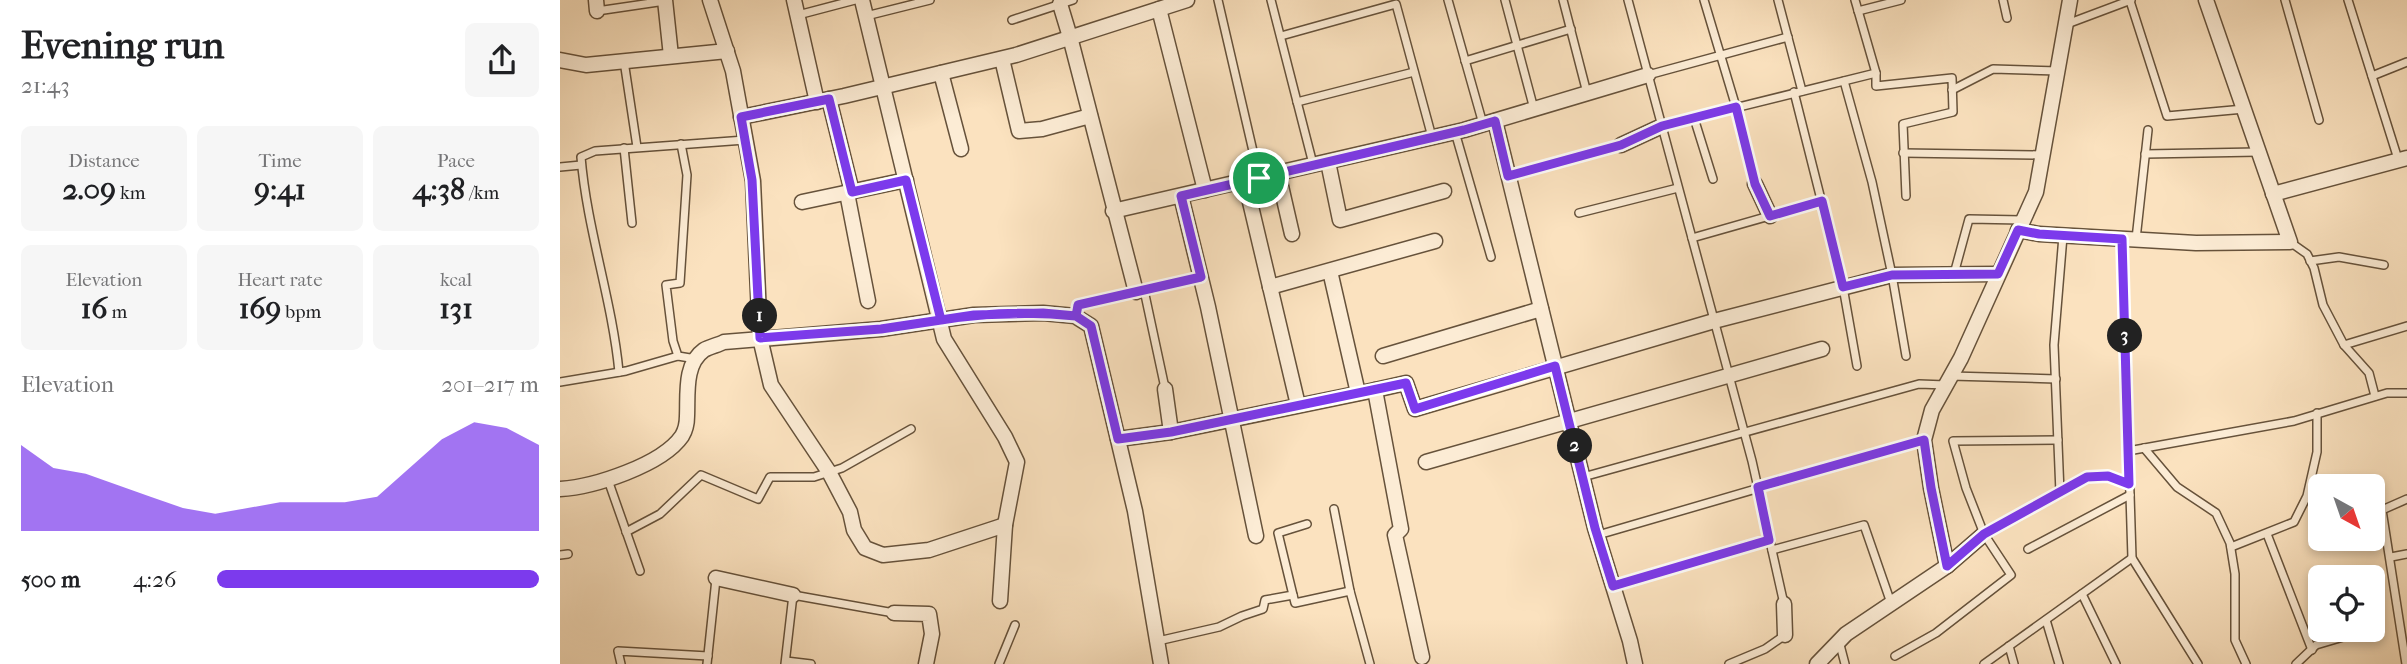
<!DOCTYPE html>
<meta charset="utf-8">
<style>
body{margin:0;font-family:"IM FELL French Canon",serif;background:#f6f6f6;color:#202124;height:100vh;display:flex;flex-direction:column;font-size:26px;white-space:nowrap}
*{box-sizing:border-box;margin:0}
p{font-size:23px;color:#757577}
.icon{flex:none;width:38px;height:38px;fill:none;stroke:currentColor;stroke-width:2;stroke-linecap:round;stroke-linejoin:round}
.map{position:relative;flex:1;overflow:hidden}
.details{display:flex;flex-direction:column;background:#fff;width:560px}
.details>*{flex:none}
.needle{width:46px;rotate:140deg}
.tools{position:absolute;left:1748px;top:474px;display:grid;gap:14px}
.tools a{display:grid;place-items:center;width:77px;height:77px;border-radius:10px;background:#fff;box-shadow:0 4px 10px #0003;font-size:35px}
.pin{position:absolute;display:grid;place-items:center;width:60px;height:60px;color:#fff;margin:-30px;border:4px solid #fff;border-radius:50%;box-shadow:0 2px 7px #0007}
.km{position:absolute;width:35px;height:35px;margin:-18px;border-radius:50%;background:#222;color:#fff;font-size:19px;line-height:35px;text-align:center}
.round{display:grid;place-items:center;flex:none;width:74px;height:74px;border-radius:10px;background:#f6f6f6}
.summary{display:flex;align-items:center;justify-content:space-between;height:119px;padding:0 21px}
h1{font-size:38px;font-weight:800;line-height:52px}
.figures{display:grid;grid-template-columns:repeat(3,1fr);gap:10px;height:119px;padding:7px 21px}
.figures div{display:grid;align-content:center;border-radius:10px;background:#f6f6f6;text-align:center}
.figures b{font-size:30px;font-weight:800}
.figures small{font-size:19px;font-weight:400}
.figures p{font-size:19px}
.chart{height:196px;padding:14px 21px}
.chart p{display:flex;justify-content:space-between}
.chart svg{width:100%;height:126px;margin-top:7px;fill:#7c3aed;opacity:.7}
ul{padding:0 21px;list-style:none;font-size:23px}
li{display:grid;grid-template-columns:112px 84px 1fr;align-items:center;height:52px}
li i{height:18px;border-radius:9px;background:#7c3aed}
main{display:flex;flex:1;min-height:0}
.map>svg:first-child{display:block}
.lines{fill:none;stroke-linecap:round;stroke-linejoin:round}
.service-casing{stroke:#66523b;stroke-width:10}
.minor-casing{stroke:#66523b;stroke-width:17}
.service{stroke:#fcecd5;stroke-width:7}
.minor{stroke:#fcecd5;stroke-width:14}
.route-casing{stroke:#fff;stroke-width:14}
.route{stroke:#7c3aed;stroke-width:9}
</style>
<main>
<section class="details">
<div class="summary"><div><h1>Evening run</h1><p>21:43</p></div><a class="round"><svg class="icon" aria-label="share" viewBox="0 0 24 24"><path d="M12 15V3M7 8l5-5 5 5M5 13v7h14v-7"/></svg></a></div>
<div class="figures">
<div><p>Distance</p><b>2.09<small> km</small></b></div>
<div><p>Time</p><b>9:41</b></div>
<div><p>Pace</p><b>4:38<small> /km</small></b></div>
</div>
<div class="figures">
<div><p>Elevation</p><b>16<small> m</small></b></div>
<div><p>Heart rate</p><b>169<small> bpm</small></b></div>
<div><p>kcal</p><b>131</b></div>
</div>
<div class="chart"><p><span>Elevation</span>201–217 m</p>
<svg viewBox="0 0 160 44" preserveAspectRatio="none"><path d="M0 44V14L10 22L20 24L30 28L40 32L50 36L60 38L70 36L80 34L90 34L100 34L110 32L120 22L130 12L140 6L150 8L160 14V44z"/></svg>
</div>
<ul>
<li><b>500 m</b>4:26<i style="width:100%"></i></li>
</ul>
</section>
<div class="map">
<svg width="1847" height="664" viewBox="0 0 1847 664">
<rect width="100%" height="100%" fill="#fbe2bf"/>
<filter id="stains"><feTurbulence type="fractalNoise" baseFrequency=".00286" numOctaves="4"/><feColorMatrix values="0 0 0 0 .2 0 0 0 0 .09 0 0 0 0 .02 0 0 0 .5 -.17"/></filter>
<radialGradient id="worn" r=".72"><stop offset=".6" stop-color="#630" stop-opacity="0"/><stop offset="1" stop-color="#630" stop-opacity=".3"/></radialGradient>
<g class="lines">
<g class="service-casing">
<g id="service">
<polyline points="658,0 699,177"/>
<polyline points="711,0 753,164"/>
<polyline points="888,0 923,124"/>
<polyline points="945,0 974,109"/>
<polyline points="1003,0 1027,93"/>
<polyline points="1068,0 1192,461 1224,604"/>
<polyline points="1144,0 1176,107 1195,184"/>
<polyline points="1218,0 1242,91"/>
<polyline points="1295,0 1316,73 1316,86 1392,78 1393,112 1343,124 1346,196"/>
<polyline points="1443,0 1447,18"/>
<polyline points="1725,0 1759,120"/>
<polyline points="1788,0 1838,159"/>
<polyline points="1570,1 1607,116 1684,109"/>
<polyline points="37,11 105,1"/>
<polyline points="1298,11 1341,0"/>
<polyline points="238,15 295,0"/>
<polyline points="306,16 370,0"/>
<polyline points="452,20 513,0"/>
<polyline points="1507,24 1571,0"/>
<polyline points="721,36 836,4 872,137"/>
<polyline points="64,61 77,147"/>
<polyline points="905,61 1011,29"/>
<polyline points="1088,75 1228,37"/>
<polyline points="1812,76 1847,62"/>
<polyline points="1284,81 1312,182 1332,275 1346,356"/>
<polyline points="1392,90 1433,69 1498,71"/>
<polyline points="1234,92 1283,287 1297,366"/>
<polyline points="737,102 854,72"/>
<polyline points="1134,118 1153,179"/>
<polyline points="1102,126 1316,73"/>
<polyline points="895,132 931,257"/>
<polyline points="121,144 127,175 120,283 106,285 113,341 118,356 136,359"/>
<polyline points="64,148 72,223"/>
<polyline points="1343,153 1482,155"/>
<polyline points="1585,154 1698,152"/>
<polyline points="0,167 21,165"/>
<polyline points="948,176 1061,145"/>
<polyline points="1019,213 1118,188"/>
<polyline points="1132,238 1262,201"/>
<polyline points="1562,239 1572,558 1638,664"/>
<polyline points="1576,239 1588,130"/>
<polyline points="1730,242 1747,254 1754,268 1763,305 1784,345 1809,373 1815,396"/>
<polyline points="1750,261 1779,257 1824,265"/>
<polyline points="1394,274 1409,219 1462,220"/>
<polyline points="584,290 605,388"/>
<polyline points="515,316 518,305 640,277"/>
<polyline points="1784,345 1847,326"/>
<path d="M59 372C52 299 27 230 21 157L35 151 185 140"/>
<polyline points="1391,376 1496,379"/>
<polyline points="0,382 66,371 118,356"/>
<polyline points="1498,440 1393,441 1406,488 1424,534 1527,477 1548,476 1569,484"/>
<polyline points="1584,448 1617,487 1656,513 1670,543 1675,574 1675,640 1686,664"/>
<polyline points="1568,451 1734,421 1827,393 1847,393"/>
<polyline points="1023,477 1359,384 1386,385"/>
<polyline points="48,480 80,571"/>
<polyline points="1500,493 1494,345 1503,236"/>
<polyline points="774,509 790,591 810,664"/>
<polyline points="66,532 100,514 141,475 198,499 210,477 254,477 282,468 351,429"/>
<polyline points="1707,534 1752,650"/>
<polyline points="1038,535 1364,440"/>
<polyline points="1671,547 1734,522 1747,496 1757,452 1757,413"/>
<polyline points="1468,549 1570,495"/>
<polyline points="1212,550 1304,525 1331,603"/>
<polyline points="0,555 8,554"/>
<polyline points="1831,557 1847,554"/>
<polyline points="1053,586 1209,540"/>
<polyline points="1522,594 1556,664"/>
<polyline points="733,595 735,603 790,591"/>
<polyline points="1486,620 1499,664"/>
<polyline points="598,641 659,627 682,616 703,609 705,600 733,595 718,533 747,524"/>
<polyline points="1279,641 1285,664"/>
<polyline points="1449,646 1454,664"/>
<polyline points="1335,656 1376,633 1451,575 1424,534"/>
<polyline points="226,661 251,664"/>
<polyline points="61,664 58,651 148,656"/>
<polyline points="147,664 156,579"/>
<polyline points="225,664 233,595 334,613"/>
<polyline points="439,664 455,625"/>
<polyline points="1169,664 1205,649 1225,635"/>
<polyline points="1424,664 1572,558"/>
<polyline points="1736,664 1756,645 1790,635"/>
<polyline points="1846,664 1822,510 1847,499"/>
</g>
</g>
<g class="minor-casing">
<g id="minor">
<polyline points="36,0 37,11"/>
<polyline points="105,0 111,56"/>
<polyline points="150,0 173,71 193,181 200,338 211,385 269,472 290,512 294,530 305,548 323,555 369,550 445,525"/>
<polyline points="234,0 257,102"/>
<polyline points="302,0 384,339 445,437 457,462 445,525 440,601"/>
<polyline points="500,4 510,37 576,292"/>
<polyline points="599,9 645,190"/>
<polyline points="442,59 459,131 482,129 530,116"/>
<polyline points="0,60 26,65 167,51"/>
<polyline points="381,73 401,149"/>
<polyline points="269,99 292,192"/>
<polyline points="181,117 284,96 456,55 627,0"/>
<polyline points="935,121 1035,528 1070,641 1075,664"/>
<polyline points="1061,145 1102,126"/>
<polyline points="768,162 780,220 884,191"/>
<polyline points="718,173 732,234"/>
<polyline points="685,181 738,405"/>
<polyline points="1195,184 1210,216"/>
<polyline points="287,193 308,301"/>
<polyline points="1713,194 1847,158"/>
<polyline points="621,196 648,307 696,536"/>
<polyline points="242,202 346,180"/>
<polyline points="553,211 904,130 1088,75"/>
<polyline points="1458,230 1479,234 1636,243 1730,242 1646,0"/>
<polyline points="770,271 798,393"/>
<polyline points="710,287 875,241"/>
<polyline points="823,356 981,309"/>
<polyline points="605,389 611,432"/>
<polyline points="815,390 846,383 855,409 1154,321 1332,275 1438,274"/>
<polyline points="558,439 611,432 815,390 841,529 835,535 862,657"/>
<polyline points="866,462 1262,349"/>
<path d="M0 489C34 487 102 465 122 436 125 431 127 422 127 416 128 394 124 364 144 350 149 347 158 345 164 342L321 329 414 315 483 313 515 316 531 326 575 511 601 664"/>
<polyline points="1387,566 1424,534"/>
<polyline points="156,578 233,595"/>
<polyline points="1224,604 1225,635"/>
<polyline points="334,613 369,614 372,634 366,664"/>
<polyline points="1257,664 1286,634 1387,566 1371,488 1364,440 1372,410 1401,358 1476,192 1510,0"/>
</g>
</g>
<use href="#service" class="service"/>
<use href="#minor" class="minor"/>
</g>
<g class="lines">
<g class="route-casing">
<path id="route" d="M699 178 621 196 641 277 518 305 516 316C470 311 426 313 381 320L346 180 292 192 269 99 181 117 192 180 200 338 321 329 414 315 483 313 516 316 531 326 558 439 611 432 846 383 855 409 995 366 1035 528 1053 586 1209 540 1198 487 1364 440 1371 488 1387 566 1424 534 1527 477 1548 476 1569 484 1562 239 1479 234 1458 230 1438 274 1332 275 1283 287 1262 201 1210 216 1195 184 1176 107 1102 126 1061 145 948 176 935 121 904 130 699 178"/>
</g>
<use href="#route" class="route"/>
</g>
<rect width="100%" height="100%" filter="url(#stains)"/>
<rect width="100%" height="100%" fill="url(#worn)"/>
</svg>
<div class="tools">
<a><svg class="needle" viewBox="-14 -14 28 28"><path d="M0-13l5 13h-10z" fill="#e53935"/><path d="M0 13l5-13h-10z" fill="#757577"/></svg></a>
<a><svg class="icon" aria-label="locate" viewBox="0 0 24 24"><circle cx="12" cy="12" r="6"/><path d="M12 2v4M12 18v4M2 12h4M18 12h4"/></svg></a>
</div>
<div class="pin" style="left:699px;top:178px;background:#1e9e55"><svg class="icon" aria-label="arrive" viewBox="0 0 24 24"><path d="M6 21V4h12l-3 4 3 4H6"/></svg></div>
<b class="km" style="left:200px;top:316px">1</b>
<b class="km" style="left:1015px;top:446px">2</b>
<b class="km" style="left:1565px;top:336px">3</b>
</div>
</main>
